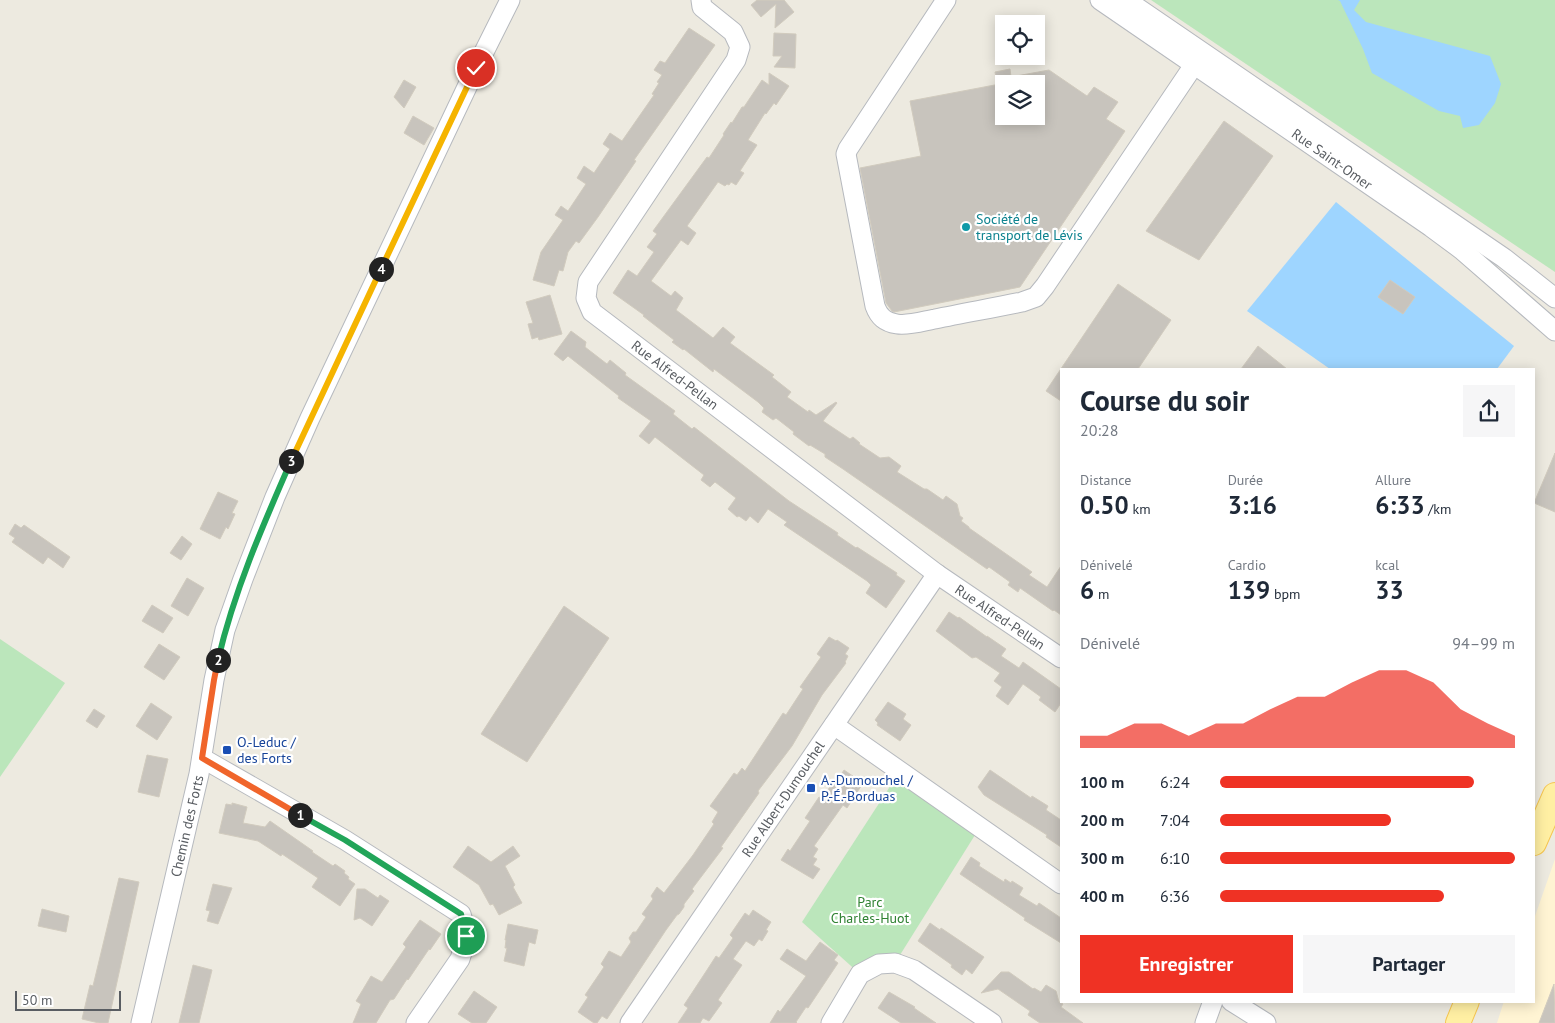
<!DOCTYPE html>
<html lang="fr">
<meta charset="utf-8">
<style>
body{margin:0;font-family:"PT Sans",sans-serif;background:#f6f6f7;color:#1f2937;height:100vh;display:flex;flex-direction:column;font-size:19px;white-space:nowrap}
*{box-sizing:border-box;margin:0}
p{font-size:16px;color:#747a83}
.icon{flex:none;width:28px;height:28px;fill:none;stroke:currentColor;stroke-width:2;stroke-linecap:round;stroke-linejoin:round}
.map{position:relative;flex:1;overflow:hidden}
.drawer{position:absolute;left:1060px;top:368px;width:475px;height:635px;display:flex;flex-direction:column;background:#fff;border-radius:0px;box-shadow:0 2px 12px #0003}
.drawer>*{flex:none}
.fabs{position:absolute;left:995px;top:15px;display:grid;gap:10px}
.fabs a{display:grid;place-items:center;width:50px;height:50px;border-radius:0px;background:#fff;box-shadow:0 2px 12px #0003;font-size:25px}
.scale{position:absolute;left:15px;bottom:12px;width:106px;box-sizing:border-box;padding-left:5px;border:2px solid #595d62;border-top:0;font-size:14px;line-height:18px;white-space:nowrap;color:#595d62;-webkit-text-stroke:4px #fff;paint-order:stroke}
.pin{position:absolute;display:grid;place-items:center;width:42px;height:42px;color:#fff;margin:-21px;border:2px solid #fff;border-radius:50%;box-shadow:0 1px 5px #0007}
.km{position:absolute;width:25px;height:25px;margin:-12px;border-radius:50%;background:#222;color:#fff;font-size:14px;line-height:25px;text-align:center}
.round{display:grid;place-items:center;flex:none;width:52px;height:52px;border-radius:0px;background:#f6f6f7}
.summary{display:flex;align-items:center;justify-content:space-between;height:85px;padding:0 20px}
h1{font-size:28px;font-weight:800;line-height:38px}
.stats{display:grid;grid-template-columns:repeat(3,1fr);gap:8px;height:85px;padding:5px 20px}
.stats div{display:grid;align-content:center}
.stats b{font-size:25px;font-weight:800}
.stats small{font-size:14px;font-weight:400}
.stats p{font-size:14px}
.chart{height:140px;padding:10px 20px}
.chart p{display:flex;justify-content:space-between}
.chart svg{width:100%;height:90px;margin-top:5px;fill:#ef3224;opacity:.7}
.cta{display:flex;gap:10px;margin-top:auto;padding:10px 20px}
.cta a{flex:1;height:58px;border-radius:0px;background:#ef3224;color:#fff;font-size:20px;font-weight:800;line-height:58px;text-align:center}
.cta a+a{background:#f6f6f7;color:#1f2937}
ul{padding:0 20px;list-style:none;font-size:16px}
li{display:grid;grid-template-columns:80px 60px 1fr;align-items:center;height:38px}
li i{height:12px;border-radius:6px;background:#ef3224}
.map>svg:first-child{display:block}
.commercial{fill:#fff4d3}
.green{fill:#bbe6bb}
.water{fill:#9ed5ff}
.building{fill:#c8c4bd;stroke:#d1cbbe;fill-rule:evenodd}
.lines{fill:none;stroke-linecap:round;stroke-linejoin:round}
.minor-casing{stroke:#b6b9be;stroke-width:21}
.major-casing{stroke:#f6c650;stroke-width:26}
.minor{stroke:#fff;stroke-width:19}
.major{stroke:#ffefa3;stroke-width:24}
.split-1-casing{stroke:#fff;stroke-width:10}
.split-2-casing{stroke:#fff;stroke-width:10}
.split-3-casing{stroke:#fff;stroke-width:10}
.split-4-casing{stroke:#fff;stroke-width:10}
.split-5-casing{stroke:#fff;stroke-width:10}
.split-1{stroke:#22a559;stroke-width:6}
.split-2{stroke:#f0652b;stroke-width:6}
.split-3{stroke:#22a559;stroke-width:6}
.split-4{stroke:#f5b400;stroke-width:6}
.split-5{stroke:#f5b400;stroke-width:6}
.culture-dot{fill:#0f9aa8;stroke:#fff;stroke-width:2}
.transit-dot{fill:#1a4fb4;stroke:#fff;stroke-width:2}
.labels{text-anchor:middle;stroke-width:4.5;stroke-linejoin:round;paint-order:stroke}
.street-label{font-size:14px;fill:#595d62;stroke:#fff}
.culture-label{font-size:14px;fill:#0d838f;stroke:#fff;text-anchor:start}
.transit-label{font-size:14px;fill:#164399;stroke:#fff;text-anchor:start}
.park-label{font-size:14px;fill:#308233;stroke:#fff}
</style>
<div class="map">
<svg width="1555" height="1023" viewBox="0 0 1555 1023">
<rect width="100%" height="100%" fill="#edeae0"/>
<polygon class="commercial" points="1555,859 1555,1023 1497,1023 1504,1001 1534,1001 1534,919"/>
<g class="green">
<polygon points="1151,0 1555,0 1555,272"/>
<polygon points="0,639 65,683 0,777"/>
<polygon points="900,771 980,827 895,963 860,974 802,922"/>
</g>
<g class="water">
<polygon points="1338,0 1360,0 1354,10 1366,22 1490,56 1501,84 1495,103 1479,125 1463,128 1460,116 1439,111 1372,73 1363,49 1340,1"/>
<polygon points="1336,202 1514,346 1497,369 1330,369 1247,311"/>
</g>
<g class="building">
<polygon points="757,0 784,0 794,12 775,28 776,4 761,17 751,5"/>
<polygon points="689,28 715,45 634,160 636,161 598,217 579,243 576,241 568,252 563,271 559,270 554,286 533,280 541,252 563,220 555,215 561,206 568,211 586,184 577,178 584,166 594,173 610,149 603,144 610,133 622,141 654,95 652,94 659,83 657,82 662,75 654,70 660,61 665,63"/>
<polygon points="774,33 796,34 795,68 774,67 782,56 773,56"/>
<path d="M1010 69 1011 77 1049 70 1087 96 1094 87 1118 102 1106 119 1125 131 1020 287 894 312 892 311 886 303 860 168 921 156 910 101 1000 84H997L995 72ZM1004 84H1036V116H1004Z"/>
<polygon points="769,73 789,86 776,105 774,103 766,114 765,113 748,140 757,145 740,171 744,173 736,185 731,182 729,185 727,184 725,186 718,182 687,226 696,233 688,245 681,240 651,281 671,296 675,291 683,298 676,310 713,338 723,327 735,337 730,343 774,375 772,377 791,392 787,397 808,412 809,410 816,415 836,402 837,403 823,421 850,439 853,437 860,443 859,444 880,458 889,457 901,466 897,472 924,489 927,489 943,500 946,496 957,504 960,516 963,518 961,521 969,527 969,528 1032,572 1029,575 1047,587 1061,566 1061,615 1054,610 1053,611 1020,588 1018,592 1008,585 1010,582 989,567 987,569 843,469 825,457 825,454 810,445 809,446 793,434 794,432 776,418 773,420 762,412 764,408 758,402 714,369 713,372 684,349 683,350 672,342 674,340 643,316 644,315 613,293 628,270 637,276 654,252 647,247 657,234 653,231 707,157 709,158 724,135 723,134 731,122 732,123 742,107 744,107 762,80 769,85"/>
<polygon points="404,80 416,87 404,108 394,97"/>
<polygon points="413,116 434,128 424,145 404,133"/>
<polygon points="1224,121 1273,156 1199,260 1146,231"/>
<polygon points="1390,280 1415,297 1403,314 1378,297"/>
<polygon points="1118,284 1171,320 1138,369 1061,369 1061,401 1046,391"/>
<polygon points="550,295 562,334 539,340 538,337 532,339 528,324 533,323 526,302"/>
<polygon points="571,331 586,342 585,347 607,364 610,360 626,373 625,375 675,411 673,414 692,429 694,427 789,501 838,533 837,535 856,548 857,547 897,573 896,575 905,581 886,608 866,593 871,585 867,581 784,525 787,522 768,509 758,523 750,516 746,521 739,516 737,517 728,509 736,498 715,482 710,487 701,480 704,475 655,437 649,444 639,436 651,421 618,398 619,396 568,356 563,361 554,354"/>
<polygon points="1258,346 1287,369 1241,369"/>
<polygon points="1555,453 1555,512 1534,503"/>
<polygon points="218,492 238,501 232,513 235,514 228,529 226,527 220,539 200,529"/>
<polygon points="15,524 21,528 24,525 70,557 63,568 48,557 43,564 12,542 15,538 9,534"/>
<polygon points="182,536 192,544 181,560 170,553"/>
<polygon points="187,578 204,588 188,616 171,606"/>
<polygon points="152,605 173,618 163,633 142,621"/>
<polygon points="564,606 609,638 527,762 481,734"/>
<polygon points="949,612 958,618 959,617 987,637 987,636 1006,649 1001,656 1019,668 1023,662 1061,689 1061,703 1055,712 1039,700 1041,697 1023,684 1008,705 996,696 1002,687 994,681 1000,673 976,657 972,658 936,631"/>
<polygon points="829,637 836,641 837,640 849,648 845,654 848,656 845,662 846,663 822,695 792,746 758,791 759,793 721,847 723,848 692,889 694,891 684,904 684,907 679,914 677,915 666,930 607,1019 602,1016 597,1023 594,1023 578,1012 588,997 585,995 604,967 601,964 609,951 621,957 631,942 629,938 633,932 636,932 646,917 642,914 653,899 651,896 657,887 664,893 693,855 714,824 712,822 718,812 710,806 734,773 737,775 742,768 745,771 783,713 786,715 803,689 800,687 821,657 817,654"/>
<polygon points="159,644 180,657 164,680 144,667"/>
<polygon points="888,702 906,714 903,719 911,725 900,741 877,725 878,723 875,720"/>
<polygon points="151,703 172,717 157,740 136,726"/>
<polygon points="94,709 105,716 97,728 86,721"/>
<polygon points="147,755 168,759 159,797 138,792"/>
<polygon points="844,770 863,783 847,808 843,805 814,846 818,849 813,857 817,859 813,865 820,869 813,879 781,860 788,849 790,851 810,821 805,818 819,797 822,799 837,776 839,778"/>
<polygon points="990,770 1031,798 1032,796 1048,806 1046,810 1061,820 1061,847 1046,837 1047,835 984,795 978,787"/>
<polygon points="232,803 247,807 243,823 265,827 270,821 313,851 312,852 333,866 335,864 345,871 344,873 349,877 348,879 355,884 340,906 312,887 318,878 282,854 281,856 258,841 219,833 226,804 232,805"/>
<polygon points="468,846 491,862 513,846 520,856 505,866 515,885 513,887 522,903 499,915 493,904 490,905 479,885 453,867"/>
<polygon points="971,857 980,863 979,866 1004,882 1005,879 1011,883 1012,881 1023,888 1019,895 1037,906 1039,903 1061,918 1061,943 1024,920 1025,918 960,874"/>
<polygon points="119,878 139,882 108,1023 99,1023 82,1019 90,985 93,986"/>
<polygon points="213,884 232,888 218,924 207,921 210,911 206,910"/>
<polygon points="357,889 365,889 378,898 380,895 389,901 372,926 360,918 354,920"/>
<polygon points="42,909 69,916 66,932 38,926"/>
<polygon points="753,910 771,922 766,930 768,931 762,941 759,939 754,946 746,941 733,959 742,965 718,1000 722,1003 709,1021 703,1018 700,1023 678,1023 688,1008 684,1005 707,970 716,956 719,958 733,938 730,935 745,913 749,916"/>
<polygon points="420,920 441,934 430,950 429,949 408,980 407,979 394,999 390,1000 376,1023 353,1023 361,1004 356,1001 371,976 382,982 406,947 403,944"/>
<polygon points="930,923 940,930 941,928 984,957 972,974 966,969 962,975 951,967 952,965 918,941"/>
<polygon points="508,924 538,930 535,944 529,942 524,966 504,961 507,948 505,948 506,940 505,940"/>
<polygon points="820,942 838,955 834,960 838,963 808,1008 806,1007 796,1022 797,1023 770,1023 778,1010 780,1012 806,976 780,959 787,949 806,961"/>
<polygon points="193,965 212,970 199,1023 179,1023"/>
<polygon points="1001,972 1009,972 1033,989 1034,988 1041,992 1046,985 1056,991 1059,1002 1063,1004 1061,1007 1083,1023 1040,1023 1028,1015 1030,1011 998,989 981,993"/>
<polygon points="1554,984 1555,1023 1539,1023"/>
<polygon points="474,991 497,1007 486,1023 472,1023 458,1014"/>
<polygon points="889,992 915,1007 914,1008 936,1023 901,1023 878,1008"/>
</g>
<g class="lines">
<g class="minor-casing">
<g id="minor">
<polyline points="701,0 702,7 733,32 740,47 736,60 588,282 586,298 592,312 937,574 1061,658"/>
<path d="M946 0 848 149 846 154 875 306C879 317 885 322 897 324 908 326 924 321 935 319 964 313 993 308 1022 302L1036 297 1045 286 1194 65"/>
<polyline points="1100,0 1431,227 1462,250 1555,331"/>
<polyline points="1126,0 1504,258 1555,298"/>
<polyline points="834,725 1061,884"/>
<polyline points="202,758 345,840 461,914 467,936 460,959 416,1023"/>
<polyline points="1231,1001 1266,1023"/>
<polyline points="141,1023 199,774 214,680 225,630 243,579 275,497 310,418 476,68 510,0"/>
<polyline points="630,1023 937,574"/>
<polyline points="831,1023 860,974 879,964 895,963 914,970 992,1023"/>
<polyline points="1205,1023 1213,1001"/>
</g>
</g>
<g class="major-casing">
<g id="major">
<polyline points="1534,843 1555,795"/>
<polyline points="1458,1023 1467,1001"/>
</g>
</g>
<use href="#minor" class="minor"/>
<use href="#major" class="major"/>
</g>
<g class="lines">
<g class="split-1-casing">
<polyline id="split-1" points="300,815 345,840 461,914 466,936"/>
</g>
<g class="split-2-casing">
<polyline id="split-2" points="218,660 214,680 202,758 300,815"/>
</g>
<g class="split-3-casing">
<path id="split-3" d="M218 660C234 591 263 525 291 461"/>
</g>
<g class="split-4-casing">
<polyline id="split-4" points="291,461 381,269"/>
</g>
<g class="split-5-casing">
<polyline id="split-5" points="381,269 476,68"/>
</g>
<use href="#split-1" class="split-1"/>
<use href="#split-2" class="split-2"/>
<use href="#split-3" class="split-3"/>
<use href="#split-4" class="split-4"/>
<use href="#split-5" class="split-5"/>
</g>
<circle class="culture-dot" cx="966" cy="227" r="5"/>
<g class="transit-dot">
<rect x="222" y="745" width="10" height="10" rx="2.5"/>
<rect x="806" y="783" width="10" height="10" rx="2.5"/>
</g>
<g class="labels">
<g class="street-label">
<text transform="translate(1332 159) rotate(35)" y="5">Rue Saint-Omer</text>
<text transform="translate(675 375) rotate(37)" y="5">Rue Alfred-Pellan</text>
<text transform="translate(1000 617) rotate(34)" y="5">Rue Alfred-Pellan</text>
<text transform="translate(783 799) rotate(-56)" y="5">Rue Albert-Dumouchel</text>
<text transform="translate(187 826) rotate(-77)" y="5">Chemin des Forts</text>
</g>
<g class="culture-label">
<text x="976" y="224">Société de<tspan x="976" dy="16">transport de Lévis</tspan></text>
</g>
<g class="transit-label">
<text x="237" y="747">O.-Leduc /<tspan x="237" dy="16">des Forts</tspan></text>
<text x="821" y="785">A.-Dumouchel /<tspan x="821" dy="16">P.-É.-Borduas</tspan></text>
</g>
<g class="park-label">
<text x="870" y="907">Parc<tspan x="870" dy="16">Charles-Huot</tspan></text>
</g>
</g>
</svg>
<div class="fabs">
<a><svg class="icon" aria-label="locate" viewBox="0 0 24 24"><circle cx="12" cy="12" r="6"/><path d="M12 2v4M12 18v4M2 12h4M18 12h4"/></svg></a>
<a><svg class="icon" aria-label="layers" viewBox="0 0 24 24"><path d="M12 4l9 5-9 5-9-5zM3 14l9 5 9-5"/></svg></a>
</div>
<div class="scale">50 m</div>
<div class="pin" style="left:466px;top:936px;background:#1e9e55"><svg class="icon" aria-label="arrive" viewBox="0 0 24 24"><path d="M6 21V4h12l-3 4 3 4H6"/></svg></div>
<div class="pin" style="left:476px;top:68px;background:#d93025"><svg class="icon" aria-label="check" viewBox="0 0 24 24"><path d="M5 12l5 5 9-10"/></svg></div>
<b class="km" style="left:300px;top:815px">1</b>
<b class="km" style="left:218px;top:660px">2</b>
<b class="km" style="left:291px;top:461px">3</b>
<b class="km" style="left:381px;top:269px">4</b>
<section class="drawer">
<div class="summary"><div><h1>Course du soir</h1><p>20:28</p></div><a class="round"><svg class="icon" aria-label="share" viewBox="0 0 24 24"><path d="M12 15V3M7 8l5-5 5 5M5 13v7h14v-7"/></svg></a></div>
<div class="stats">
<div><p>Distance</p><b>0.50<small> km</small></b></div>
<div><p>Durée</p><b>3:16</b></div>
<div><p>Allure</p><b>6:33<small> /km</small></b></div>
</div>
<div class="stats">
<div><p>Dénivelé</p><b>6<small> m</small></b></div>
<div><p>Cardio</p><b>139<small> bpm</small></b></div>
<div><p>kcal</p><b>33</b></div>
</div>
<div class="chart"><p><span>Dénivelé</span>94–99 m</p>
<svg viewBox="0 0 160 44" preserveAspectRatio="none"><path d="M0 44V38L10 38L20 32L30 32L40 38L50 32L60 32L70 25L80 19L90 19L100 12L110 6L120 6L130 12L140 25L150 32L160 38V44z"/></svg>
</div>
<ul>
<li><b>100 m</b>6:24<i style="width:86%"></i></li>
<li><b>200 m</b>7:04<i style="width:58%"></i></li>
<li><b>300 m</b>6:10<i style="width:100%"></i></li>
<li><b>400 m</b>6:36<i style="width:76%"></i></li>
</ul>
<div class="cta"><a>Enregistrer</a><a>Partager</a></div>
</section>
</div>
